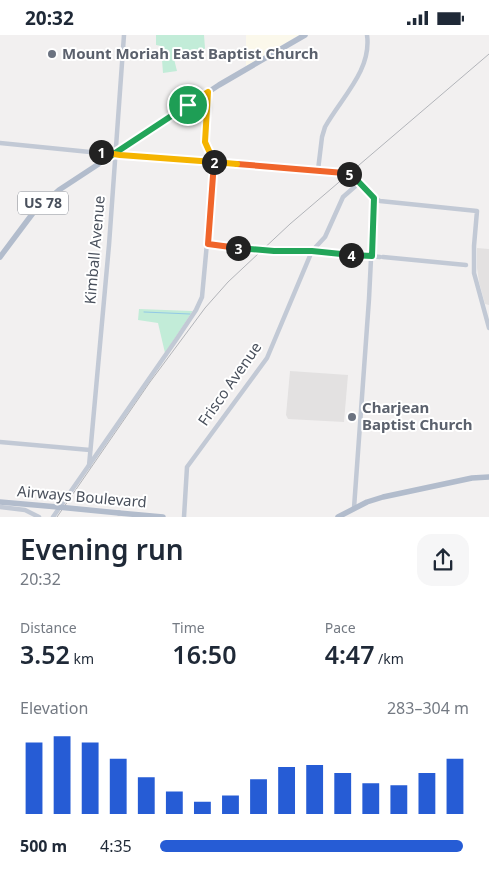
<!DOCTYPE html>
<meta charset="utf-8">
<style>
body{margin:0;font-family:"Noto Sans",sans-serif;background:#f6f6f7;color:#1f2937;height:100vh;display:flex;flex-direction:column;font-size:19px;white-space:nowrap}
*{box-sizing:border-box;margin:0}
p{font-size:16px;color:#747a83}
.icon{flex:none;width:28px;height:28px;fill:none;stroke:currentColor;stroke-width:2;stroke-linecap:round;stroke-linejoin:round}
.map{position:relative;height:482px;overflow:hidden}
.panel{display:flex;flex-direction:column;background:#fff;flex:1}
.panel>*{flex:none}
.pin{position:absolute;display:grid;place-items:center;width:42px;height:42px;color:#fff;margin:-21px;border:2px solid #fff;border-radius:50%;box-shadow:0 1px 5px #0007}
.km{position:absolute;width:25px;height:25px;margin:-12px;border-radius:50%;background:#222;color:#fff;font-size:14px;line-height:25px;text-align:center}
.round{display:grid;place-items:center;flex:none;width:52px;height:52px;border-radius:15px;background:#f6f6f7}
.headline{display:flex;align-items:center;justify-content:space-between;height:85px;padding:0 20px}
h1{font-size:28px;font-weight:600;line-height:38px}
.figures{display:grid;grid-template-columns:repeat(3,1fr);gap:8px;height:85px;padding:5px 20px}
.figures div{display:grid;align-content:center}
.figures b{font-size:25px;font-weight:600}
.figures small{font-size:14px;font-weight:400}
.figures p{font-size:14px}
.chart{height:140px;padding:10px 20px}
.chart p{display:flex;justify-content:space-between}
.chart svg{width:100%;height:90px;margin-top:5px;stroke:#265cd5;stroke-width:6}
ul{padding:0 20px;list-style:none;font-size:16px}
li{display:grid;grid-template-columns:80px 60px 1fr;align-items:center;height:38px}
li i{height:12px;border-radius:6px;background:#265cd5}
.status{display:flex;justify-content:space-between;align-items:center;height:35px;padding:0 25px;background:#fff;direction:ltr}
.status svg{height:14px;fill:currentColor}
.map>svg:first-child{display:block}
.commercial{fill:#fbf8eb}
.education{fill:#e3e1e1}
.green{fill:#c2ecd8}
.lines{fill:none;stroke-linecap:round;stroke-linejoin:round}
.stream{stroke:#92c9e6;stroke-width:1}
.secondary{stroke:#c2c9d5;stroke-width:4.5}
.primary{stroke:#b2bccc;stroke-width:5.5}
.rail{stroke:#b2b4b9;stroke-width:1}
.secondary-bridge{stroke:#c2c9d5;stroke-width:4.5}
.primary-bridge{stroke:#b2bccc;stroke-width:5.5}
.split-1-casing{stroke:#fff;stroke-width:10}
.split-2-casing{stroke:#fff;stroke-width:10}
.split-3-casing{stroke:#fff;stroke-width:10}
.split-4-casing{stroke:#fff;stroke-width:10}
.split-5-casing{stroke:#fff;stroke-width:10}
.split-6-casing{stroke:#fff;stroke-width:10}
.split-7-casing{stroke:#fff;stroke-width:10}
.split-1{stroke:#22a559;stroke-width:6}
.split-2{stroke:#f5b400;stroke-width:6}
.split-3{stroke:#f0652b;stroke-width:6}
.split-4{stroke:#22a559;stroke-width:6}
.split-5{stroke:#22a559;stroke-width:6}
.split-6{stroke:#f0652b;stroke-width:6}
.split-7{stroke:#f5b400;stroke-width:6}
.worship-dot{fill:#6b7280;stroke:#fff;stroke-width:2}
.labels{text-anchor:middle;stroke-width:4;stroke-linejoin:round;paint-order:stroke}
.shield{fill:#fff;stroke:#80848d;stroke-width:1}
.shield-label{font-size:14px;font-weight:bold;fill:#49505c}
.worship-label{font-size:15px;font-weight:bold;fill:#5b616d;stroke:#fff;text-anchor:start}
.street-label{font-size:15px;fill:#49505c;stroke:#fff}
</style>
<div class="status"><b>20:32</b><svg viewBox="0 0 49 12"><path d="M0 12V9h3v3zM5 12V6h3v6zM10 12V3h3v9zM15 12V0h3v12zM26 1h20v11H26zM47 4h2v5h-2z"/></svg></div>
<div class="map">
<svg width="489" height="482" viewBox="0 0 489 482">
<rect width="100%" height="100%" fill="#f2f0f0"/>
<polygon class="commercial" points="246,0 299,0 246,31"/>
<g class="education">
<polygon points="477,213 489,214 489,270 485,269 479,247 477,233"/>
<polygon points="290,336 348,340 344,387 288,384 286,380"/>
</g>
<g class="green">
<polygon points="156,0 204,0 205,13 201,20 174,24 177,36 163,38 161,11 156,10"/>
<polygon points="139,274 192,276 192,277 165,318 158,288 138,285"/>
</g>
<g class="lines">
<polyline class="stream" points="144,277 190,279"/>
<g class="secondary">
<path d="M0 108 120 120 344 138C360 142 365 160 380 166L477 176 474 211V238L489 293"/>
<path d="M318 135 322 102 325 92C341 63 372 35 367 0"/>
<polyline points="208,209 249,214"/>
<polyline points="270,215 312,216 380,222"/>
<polyline points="383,222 466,230"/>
<polyline points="0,407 90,415"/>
<polyline points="89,431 109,210 124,0"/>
<polyline points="0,472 25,475 39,482"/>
<polyline points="354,473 369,264 374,163"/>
<polyline points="53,482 176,305 196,275 202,262 214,132 205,107 207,57"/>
<polyline points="184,482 187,432 267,323 312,216 325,202 343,162 359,148"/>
</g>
<g class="primary">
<polyline points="100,117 104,121 103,126"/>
<polyline points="0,222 33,178 59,155 219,50 305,0"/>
<polyline points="0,467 58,472"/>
<polyline points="119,478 163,482"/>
<polyline points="338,482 367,467 383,462 472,443 489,442"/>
</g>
<polyline class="rail" points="57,482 150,347 205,273 228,247 290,189 489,19"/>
<polyline class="secondary-bridge" points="249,214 270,215"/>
<polyline class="primary-bridge" points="58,472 119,478"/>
</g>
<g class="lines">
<g class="split-1-casing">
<polyline id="split-1" points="101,117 104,122 103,126 188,70"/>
</g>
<g class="split-2-casing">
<polyline id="split-2" points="101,117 120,120 214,127"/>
</g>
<g class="split-3-casing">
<polyline id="split-3" points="214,127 208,209 238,213"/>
</g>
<g class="split-4-casing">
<polyline id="split-4" points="238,213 274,216 312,216 351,220"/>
</g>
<g class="split-5-casing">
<polyline id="split-5" points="349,139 354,142 374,163 372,221 351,220"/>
</g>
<g class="split-6-casing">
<polyline id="split-6" points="237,129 344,138 349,139"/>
</g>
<g class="split-7-casing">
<polyline id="split-7" points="188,70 208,57 205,107 214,127 237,129"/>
</g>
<use href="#split-1" class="split-1"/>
<use href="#split-2" class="split-2"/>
<use href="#split-3" class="split-3"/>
<use href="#split-4" class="split-4"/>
<use href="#split-5" class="split-5"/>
<use href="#split-6" class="split-6"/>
<use href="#split-7" class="split-7"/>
</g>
<g class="worship-dot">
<circle cx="52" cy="19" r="5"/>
<circle cx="352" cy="382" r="5"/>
</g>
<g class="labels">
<rect class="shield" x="18" y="156.5" width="50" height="23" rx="4"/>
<g class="shield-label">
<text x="43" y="173">US 78</text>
</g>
<g class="worship-label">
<text x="62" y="24">Mount Moriah East Baptist Church</text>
<text x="362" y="378">Charjean<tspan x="362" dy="17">Baptist Church</tspan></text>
</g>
<g class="street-label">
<text transform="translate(95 215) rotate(-85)" y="5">Kimball Avenue</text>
<text transform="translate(230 349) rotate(-55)" y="5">Frisco Avenue</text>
<text transform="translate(82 462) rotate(5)" y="5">Airways Boulevard</text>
</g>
</g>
</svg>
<div class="pin" style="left:188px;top:70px;background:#1e9e55"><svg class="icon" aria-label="arrive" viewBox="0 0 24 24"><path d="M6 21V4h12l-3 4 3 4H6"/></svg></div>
<b class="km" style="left:101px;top:117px">1</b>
<b class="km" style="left:214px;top:127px">2</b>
<b class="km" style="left:238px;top:213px">3</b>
<b class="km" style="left:351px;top:220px">4</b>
<b class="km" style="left:349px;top:139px">5</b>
</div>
<section class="panel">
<div class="headline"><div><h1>Evening run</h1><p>20:32</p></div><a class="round"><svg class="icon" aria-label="share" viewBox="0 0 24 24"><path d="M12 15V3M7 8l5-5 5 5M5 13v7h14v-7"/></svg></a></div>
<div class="figures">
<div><p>Distance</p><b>3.52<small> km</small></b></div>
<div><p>Time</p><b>16:50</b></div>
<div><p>Pace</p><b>4:47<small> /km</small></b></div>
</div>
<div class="chart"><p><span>Elevation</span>283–304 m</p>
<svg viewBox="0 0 160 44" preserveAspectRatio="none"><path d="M5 44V9M15 44V6M25 44V9M35 44V17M45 44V26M55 44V33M65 44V38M75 44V35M85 44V27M95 44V21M105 44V20M115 44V24M125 44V29M135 44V30M145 44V24M155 44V17"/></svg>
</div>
<ul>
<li><b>500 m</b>4:35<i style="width:98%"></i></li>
</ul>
</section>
